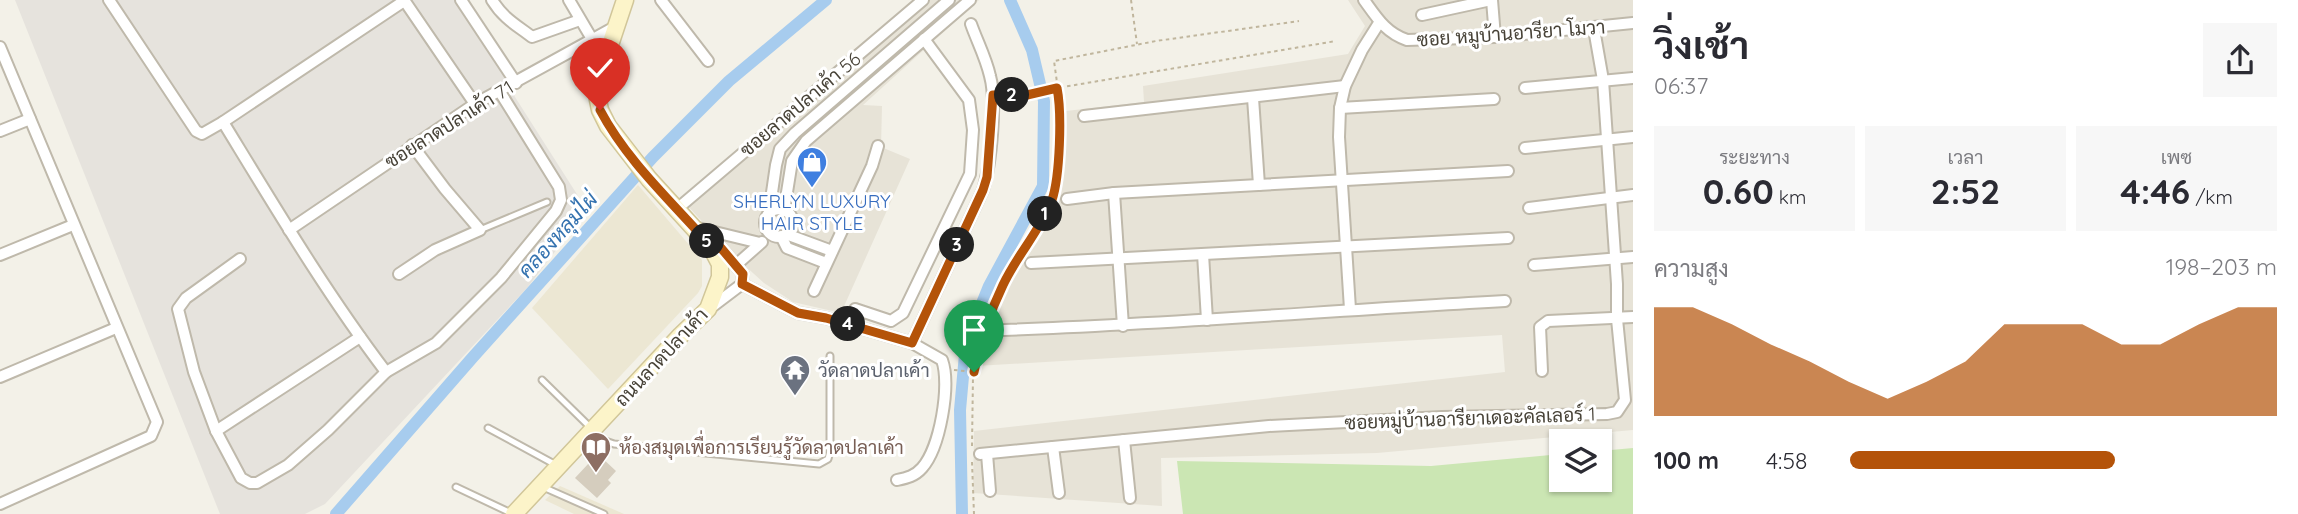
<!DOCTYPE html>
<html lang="th">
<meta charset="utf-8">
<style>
body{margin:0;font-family:Quicksand,Sarabun,sans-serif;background:#f7f7f7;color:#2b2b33;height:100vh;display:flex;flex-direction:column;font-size:26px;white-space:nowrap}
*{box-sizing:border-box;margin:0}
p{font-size:23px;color:#7c7c81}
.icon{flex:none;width:38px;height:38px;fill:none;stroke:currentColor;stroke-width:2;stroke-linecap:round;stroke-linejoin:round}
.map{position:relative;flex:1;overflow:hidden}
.panel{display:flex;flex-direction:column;background:#fff;width:665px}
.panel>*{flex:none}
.buttons{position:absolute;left:1549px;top:429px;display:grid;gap:14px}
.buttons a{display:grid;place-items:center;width:63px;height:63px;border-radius:0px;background:#fff;box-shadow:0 2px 5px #0004;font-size:35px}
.pin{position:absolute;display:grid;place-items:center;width:60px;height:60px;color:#fff;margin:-72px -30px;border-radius:50% 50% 50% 0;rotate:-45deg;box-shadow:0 0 7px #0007}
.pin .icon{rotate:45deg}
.km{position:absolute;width:35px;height:35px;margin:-18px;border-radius:50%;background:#222;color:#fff;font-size:19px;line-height:35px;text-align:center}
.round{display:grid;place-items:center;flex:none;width:74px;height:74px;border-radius:0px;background:#f7f7f7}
.summary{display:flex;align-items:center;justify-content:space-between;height:119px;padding:0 21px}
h1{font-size:38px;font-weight:700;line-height:52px}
.figures{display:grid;grid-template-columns:repeat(3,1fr);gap:10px;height:119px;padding:7px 21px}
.figures div{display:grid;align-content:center;border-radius:0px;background:#f7f7f7;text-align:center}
.figures b{font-size:35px;font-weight:700}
.figures small{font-size:19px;font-weight:400}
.figures p{font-size:19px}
.chart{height:196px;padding:14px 21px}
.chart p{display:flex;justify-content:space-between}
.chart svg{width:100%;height:126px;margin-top:7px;fill:#b45309;opacity:.7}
ul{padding:0 21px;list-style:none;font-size:23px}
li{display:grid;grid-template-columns:112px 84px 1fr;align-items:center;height:52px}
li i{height:18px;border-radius:9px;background:#b45309}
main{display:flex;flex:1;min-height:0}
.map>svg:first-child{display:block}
.residential{fill:#e7e3d7}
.industrial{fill:#e6e3dd}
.education{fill:#ece7d3}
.green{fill:#cbe6b3}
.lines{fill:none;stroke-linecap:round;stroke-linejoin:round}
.canal{stroke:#a7ccee;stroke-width:12}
.building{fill:#d5cdbe}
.service-casing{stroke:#bfb9ab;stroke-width:9}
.minor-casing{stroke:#bfb9ab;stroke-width:14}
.secondary-casing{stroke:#d1c699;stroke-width:19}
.path{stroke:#c0b69d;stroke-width:2;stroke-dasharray:3.5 3.5;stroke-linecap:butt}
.service{stroke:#fff;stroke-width:5}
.minor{stroke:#fff;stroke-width:10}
.secondary{stroke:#fcf4c9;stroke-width:16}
.route-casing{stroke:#fff;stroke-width:14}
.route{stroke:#b45309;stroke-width:9}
.labels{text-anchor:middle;stroke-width:6;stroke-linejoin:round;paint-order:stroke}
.street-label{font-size:19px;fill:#474237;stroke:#fff}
.shop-label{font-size:19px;fill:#366cbe;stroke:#fff}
.worship-label{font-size:19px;fill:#5b616d;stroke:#fff;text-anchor:start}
.education-label{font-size:19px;fill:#785e54;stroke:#fff;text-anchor:start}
.water-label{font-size:21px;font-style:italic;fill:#3472af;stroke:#fff}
</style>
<main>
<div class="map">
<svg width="1633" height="514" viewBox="0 0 1633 514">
<rect width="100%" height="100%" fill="#f3f1e8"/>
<g class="residential">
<polygon points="928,0 979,0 863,105 882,106 881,147 910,159 841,313 793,302 764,283 732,254 687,205"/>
<polygon points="1348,0 1633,0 1633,430 1377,453 1161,458 1162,506 973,493 974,431 1505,372 1502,335 976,366 1010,276 1051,204 1066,111 1144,102 1143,86 1348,54 1365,26"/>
</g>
<polygon class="industrial" points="15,0 460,0 501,66 515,97 587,210 527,288 325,504 305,514 220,514"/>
<g class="education">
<polygon points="638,185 702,260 702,286 698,293 608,389 532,308"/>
<polygon points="560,486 624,514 574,514 545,500"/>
</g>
<polygon class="green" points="1633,448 1633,514 1183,514 1177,461 1431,466 1561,454 1561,480 1600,480 1600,451"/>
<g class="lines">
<g class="canal">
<polyline points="336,514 473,357 653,157 729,81 826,0"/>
<polyline points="962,514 960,410 966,343 989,286 1043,186 1044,101 1032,50 1010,0"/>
</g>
</g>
<polygon class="building" points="601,457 616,471 608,480 611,483 597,498 575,478 589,463 593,466"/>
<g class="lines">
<g class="service-casing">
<g id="service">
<polyline points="480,230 547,202"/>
<polyline points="542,380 592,429"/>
<polyline points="488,428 556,465"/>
<polyline points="591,436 614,444 819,464 828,459 830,451 830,356"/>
<polyline points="456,487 513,514"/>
<polyline points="543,487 604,514"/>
</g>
</g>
<g class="minor-casing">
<g id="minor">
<polyline points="109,0 196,131 202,134 223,122 404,1"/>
<polyline points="404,0 475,104"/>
<polyline points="461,0 516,83"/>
<path d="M492 0C504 19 515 24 532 37L580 20"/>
<polyline points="569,0 592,39"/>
<polyline points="661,0 708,61"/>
<path d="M1364 0C1377 18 1386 33 1407 40L1495 37 1633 23"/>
<polyline points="1492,0 1495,37"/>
<polyline points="1422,15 1491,0"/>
<polyline points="0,47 157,422 151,436 0,504"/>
<polyline points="1525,88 1633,78"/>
<polyline points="1253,98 1259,185"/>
<polyline points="1340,108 1494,99"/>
<polyline points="1084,116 1345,86"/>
<path d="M223 122C275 207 326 293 386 372"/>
<polyline points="0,131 30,119"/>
<polyline points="1525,148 1633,137"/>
<polyline points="1114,193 1123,326"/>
<polyline points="1067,199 1114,193 1508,171"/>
<polyline points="1529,208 1633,195"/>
<polyline points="677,209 923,0"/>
<circle cx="779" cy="223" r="14"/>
<polyline points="784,211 792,161 806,141 970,0"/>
<polyline points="769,213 776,165 780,149 795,133 949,0"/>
<polyline points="694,227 760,243"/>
<polyline points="289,230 475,104 615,27"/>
<polyline points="786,234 832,251"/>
<polyline points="781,236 787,248 826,263"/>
<polyline points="709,244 721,248 743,274 742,284 709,309"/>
<polyline points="1203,254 1207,320"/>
<polyline points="0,255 73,225"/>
<polyline points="240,259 186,298 178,309 194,372 216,431 241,478 250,483 257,483 288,465 328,430 386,372 436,343 501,278 556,211 561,200 559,187 500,92"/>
<polyline points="1031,263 1508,238"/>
<polyline points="736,265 762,242"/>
<polyline points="1534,265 1633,257"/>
<polyline points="399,274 435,250 480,230 445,189 412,145"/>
<path d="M742 284 798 313 826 318 912 343 942 360C951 385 940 448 922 468 915 476 907 478 897 480"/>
<polyline points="814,291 872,166 878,146"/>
<polyline points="855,309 891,321 903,313 970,174 973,130 969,100 924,39"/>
<polyline points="1350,309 1339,137 1340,108 1345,86 1362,50 1379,23"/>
<path d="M1004 330C1171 324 1338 310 1505 301"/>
<path d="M912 343 983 190C991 164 997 101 990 76 986 58 977 41 971 24"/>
<polyline points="1542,371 1540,327 1548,321 1633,317"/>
<polyline points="0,377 116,328"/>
<polyline points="216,431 360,337"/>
<polyline points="1124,440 1130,498"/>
<polyline points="1053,447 1059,493"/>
<polyline points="980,454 1269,426 1442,417 1607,414 1617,412 1625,400 1617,319 1617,284 1603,80 1594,29"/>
<polyline points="987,454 990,491"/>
</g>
</g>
<g class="secondary-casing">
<polyline id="secondary" points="514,514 681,335 708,309 720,277 720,264 711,247 649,179 608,126 600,110 597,95 605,60 625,0"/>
</g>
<g class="path">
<polyline points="1131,0 1137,44"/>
<polyline points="1005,95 1027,95 1057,88 1336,41"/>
<polyline points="954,370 973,372"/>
<polyline points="972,446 973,376 986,328 1003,284 1042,222 1052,199 1061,111 1054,61 1156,41 1299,21"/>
<polyline points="972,462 974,514"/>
</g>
<use href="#service" class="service"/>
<use href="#minor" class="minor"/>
<use href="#secondary" class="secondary"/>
</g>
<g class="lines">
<g class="route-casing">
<path id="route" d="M600 110C627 161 671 201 709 244L721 248 743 274 742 284 798 313 826 318 912 343 983 190 987 177 993 95H1027L1057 88C1062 113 1060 176 1052 200 1040 231 1017 255 1003 285 990 312 980 342 974 372"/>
</g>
<use href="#route" class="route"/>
</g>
<defs>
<g id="shop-pin" transform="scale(1.575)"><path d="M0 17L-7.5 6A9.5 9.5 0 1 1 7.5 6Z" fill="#3f7fe0" stroke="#fff"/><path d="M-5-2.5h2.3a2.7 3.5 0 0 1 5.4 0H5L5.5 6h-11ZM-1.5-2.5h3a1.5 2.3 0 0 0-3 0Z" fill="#fff"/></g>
<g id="temple-pin" transform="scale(1.575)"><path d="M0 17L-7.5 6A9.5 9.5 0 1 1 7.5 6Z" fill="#6b7280" stroke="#fff"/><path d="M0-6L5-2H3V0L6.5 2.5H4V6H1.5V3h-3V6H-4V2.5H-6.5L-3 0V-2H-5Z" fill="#fff"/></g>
<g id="library-pin" transform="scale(1.575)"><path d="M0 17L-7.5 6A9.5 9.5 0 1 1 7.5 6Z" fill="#8d6e63" stroke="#fff"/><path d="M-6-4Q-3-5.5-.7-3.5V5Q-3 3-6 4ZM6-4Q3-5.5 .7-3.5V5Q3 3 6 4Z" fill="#fff"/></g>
</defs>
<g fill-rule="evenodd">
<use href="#shop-pin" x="812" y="162"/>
<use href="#temple-pin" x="795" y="370"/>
<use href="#library-pin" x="596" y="447"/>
</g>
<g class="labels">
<g class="street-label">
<text transform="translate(1511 33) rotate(-4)" y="7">ซอย หมูบ้านอารียา โมวา</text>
<text transform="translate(800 104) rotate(-40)" y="7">ซอยลาดปลาเค้า 56</text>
<text transform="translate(449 124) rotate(-32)" y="7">ซอยลาดปลาเค้า 71</text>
<text transform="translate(661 357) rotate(-47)" y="7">ถนนลาดปลาเค้า</text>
<text transform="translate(1470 418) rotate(-2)" y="7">ซอยหมู่บ้านอารียาเดอะคัลเลอร์ 1</text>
</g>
<g class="shop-label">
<text x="812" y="208">SHERLYN LUXURY<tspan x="812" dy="22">HAIR STYLE</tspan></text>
</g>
<g class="worship-label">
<text x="818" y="377">วัดลาดปลาเค้า</text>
</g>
<g class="education-label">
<text x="619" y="454">ห้องสมุดเพื่อการเรียนรู้วัดลาดปลาเค้า</text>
</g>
<g class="water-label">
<text transform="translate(558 235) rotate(-48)" y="7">คลองหลุมไผ่</text>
</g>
</g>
</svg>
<div class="buttons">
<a><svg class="icon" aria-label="layers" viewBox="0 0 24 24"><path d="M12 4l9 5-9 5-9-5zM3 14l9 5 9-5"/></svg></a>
</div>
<div class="pin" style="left:974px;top:372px;background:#1e9e55"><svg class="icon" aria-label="arrive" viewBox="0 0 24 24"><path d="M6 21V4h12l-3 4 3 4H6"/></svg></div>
<div class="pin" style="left:600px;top:110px;background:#d93025"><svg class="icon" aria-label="check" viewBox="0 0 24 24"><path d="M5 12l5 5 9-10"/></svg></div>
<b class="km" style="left:1045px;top:214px">1</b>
<b class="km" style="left:1012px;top:95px">2</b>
<b class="km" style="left:957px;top:245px">3</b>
<b class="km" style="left:848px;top:324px">4</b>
<b class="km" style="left:707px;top:241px">5</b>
</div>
<section class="panel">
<div class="summary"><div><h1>วิ่งเช้า</h1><p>06:37</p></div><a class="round"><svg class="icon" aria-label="share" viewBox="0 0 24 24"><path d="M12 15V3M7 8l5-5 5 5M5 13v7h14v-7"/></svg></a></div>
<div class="figures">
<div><p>ระยะทาง</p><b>0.60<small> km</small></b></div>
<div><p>เวลา</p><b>2:52</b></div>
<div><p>เพซ</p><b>4:46<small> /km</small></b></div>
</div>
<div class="chart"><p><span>ความสูง</span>198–203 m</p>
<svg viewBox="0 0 160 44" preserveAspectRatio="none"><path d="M0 44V6L10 6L20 12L30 19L40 25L50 32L60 38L70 32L80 25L90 12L100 12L110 12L120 19L130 19L140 12L150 6L160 6V44z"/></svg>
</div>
<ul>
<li><b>100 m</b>4:58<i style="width:62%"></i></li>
</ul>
</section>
</main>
